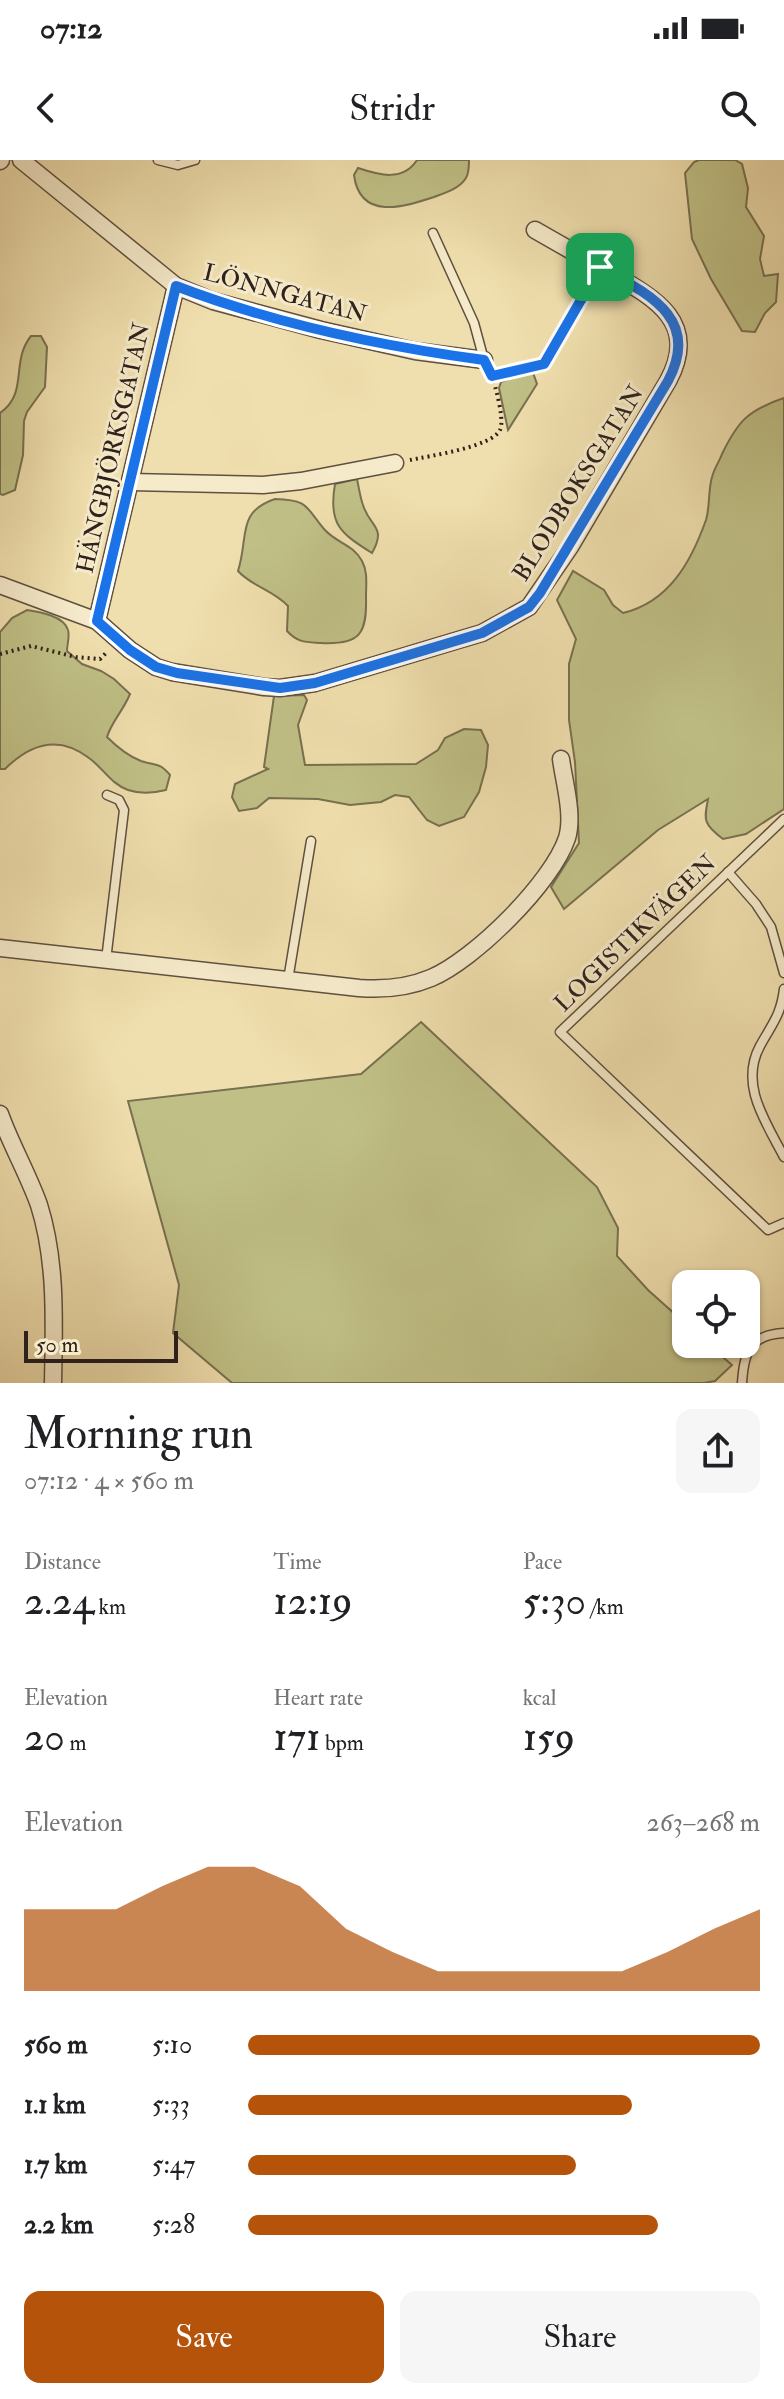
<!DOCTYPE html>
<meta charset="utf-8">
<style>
body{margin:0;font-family:"IM FELL Double Pica",serif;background:#f6f6f6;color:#202124;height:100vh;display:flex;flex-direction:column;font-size:30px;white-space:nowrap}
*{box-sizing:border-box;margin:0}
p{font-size:26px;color:#757577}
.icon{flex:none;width:44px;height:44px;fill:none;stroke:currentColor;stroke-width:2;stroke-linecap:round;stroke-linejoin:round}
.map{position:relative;height:1223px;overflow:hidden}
.sheet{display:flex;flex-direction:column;background:#fff;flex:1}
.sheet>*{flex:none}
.tools{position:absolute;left:672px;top:1110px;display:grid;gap:16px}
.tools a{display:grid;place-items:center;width:88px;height:88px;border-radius:16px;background:#fff;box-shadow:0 2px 6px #0004;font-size:40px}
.scale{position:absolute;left:24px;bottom:20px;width:154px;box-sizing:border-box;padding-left:8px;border:4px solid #2f211b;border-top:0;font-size:22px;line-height:28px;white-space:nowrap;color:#2f211b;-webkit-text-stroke:6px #f5eaca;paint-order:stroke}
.pin{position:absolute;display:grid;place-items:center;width:68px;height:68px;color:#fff;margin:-34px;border-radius:16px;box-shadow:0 4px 12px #0006}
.round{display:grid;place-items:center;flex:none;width:84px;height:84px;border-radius:16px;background:#f6f6f6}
.overview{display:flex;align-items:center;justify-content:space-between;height:136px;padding:0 24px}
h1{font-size:44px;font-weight:600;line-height:60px}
.metrics{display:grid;grid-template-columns:repeat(3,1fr);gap:12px;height:136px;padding:8px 24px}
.metrics div{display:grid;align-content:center}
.metrics b{font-size:40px;font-weight:600}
.metrics small{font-size:22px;font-weight:400}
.metrics p{font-size:22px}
.chart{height:224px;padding:16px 24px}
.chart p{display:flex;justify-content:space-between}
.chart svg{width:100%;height:144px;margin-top:8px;fill:#b45309;opacity:.7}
.button{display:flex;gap:16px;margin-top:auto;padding:16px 24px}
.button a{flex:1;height:92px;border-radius:16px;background:#b45309;color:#fff;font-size:32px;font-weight:600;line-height:92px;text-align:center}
.button a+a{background:#f6f6f6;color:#202124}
ul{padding:0 24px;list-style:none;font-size:26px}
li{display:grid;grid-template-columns:128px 96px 1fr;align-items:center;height:60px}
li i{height:20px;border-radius:10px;background:#b45309}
.status{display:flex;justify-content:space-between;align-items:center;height:56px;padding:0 40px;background:#fff;direction:ltr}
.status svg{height:22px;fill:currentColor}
header{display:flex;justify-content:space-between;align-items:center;height:104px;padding:0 24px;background:#fff;font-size:36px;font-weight:600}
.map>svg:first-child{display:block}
.green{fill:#c0c086;stroke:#787050;stroke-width:2}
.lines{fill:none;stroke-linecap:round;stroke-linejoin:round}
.service-casing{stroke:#5f5040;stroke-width:11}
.minor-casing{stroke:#5f5040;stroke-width:19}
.path{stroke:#2f211b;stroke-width:4;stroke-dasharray:2 4;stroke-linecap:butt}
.service{stroke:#f5eaca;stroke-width:8}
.minor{stroke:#f5eaca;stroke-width:16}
.route-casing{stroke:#fff;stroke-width:16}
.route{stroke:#1a73e8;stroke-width:10}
.labels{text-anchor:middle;stroke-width:6;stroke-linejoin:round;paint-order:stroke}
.street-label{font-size:24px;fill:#2f211b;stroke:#f5eaca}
</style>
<div class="status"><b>07:12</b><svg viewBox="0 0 49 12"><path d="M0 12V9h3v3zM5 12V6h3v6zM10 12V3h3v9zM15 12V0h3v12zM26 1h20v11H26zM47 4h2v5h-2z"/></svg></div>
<header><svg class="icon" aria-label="back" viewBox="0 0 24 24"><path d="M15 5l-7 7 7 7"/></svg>Stridr<svg class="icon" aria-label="search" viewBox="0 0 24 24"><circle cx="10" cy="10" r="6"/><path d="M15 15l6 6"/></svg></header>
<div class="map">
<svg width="784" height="1223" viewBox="0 0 784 1223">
<rect width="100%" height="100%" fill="#f0dfae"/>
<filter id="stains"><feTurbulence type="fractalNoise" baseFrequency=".0025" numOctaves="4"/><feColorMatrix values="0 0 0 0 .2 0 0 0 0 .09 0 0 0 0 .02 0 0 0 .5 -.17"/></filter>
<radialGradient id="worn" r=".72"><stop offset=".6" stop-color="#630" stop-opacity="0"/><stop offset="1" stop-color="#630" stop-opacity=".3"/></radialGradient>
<g class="green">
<path d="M417 0H469C469 6 469 13 466 18 459 29 445 33 434 37 404 47 360 61 354 15L358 8C379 15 403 22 417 0Z"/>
<polygon points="699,0 735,0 742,4 748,28 746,47 764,76 760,99 764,116 778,114 776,142 765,153 755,172 742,171 711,119 692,79 685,13 694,2"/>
<path d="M31 176H41L47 187 45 227 27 252 24 261 23 295 15 330 3 335 0 334V253C29 233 10 202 31 176Z"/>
<polygon points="532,210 537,224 508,270 499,228 501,222"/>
<path d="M784 238V649L746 674 723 679C703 664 704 660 708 639L658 670 564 749 551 727 579 683 575 602 569 560V504L576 479 557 440 573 411 604 430 613 445 623 453C669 442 691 402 706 360 710 347 708 331 712 317 714 309 719 302 722 294 738 261 748 250 784 238Z"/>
<path d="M357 319C359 328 360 337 363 345 370 368 387 366 372 393 340 373 328 364 335 324Z"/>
<path d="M275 339C310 340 305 347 324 369 336 383 353 384 362 401 368 412 366 424 366 437 367 474 360 485 321 483 306 482 298 483 287 471L288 446C273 430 251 426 238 411 249 377 236 352 275 339Z"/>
<path d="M27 450C40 452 64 456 68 470 70 476 67 484 67 491L82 504 101 511 114 519 130 534C123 551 112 561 107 577 117 587 128 596 141 601 156 606 159 602 170 615L166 630C154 633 140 634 128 630 111 624 103 608 89 598 58 574 30 584 5 609H0V472L12 458Z"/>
<polygon points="304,535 307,540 298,565 305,605 416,604 438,590 445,578 464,569 481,570 488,585 486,607 479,632 464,657 439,666 427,660 409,637 395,635 381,642 350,645 318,639 269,638 257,648 239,651 232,637 235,624 268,609 264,607 274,536"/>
<polygon points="421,862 597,1027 618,1068 617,1096 648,1130 686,1164 686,1184 708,1184 732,1205 715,1221 704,1223 232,1223 173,1173 179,1125 128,941 361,914"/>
</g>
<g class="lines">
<g class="service-casing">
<g id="service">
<polyline points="158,0 178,5 195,0"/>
<polyline points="433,73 474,163 484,200"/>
<polyline points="544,204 599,108"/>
<polyline points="784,659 560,872 768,1070 784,1063"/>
<polyline points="728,712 756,744 771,767 784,813"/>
<polyline points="106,800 124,650 119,640 107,635"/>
<polyline points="288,820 311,681"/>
<path d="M784 829C781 855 772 864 760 886 739 925 766 962 784 997"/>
<path d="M742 1223C744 1191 750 1175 784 1173"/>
</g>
</g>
<g class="minor-casing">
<g id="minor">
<polyline points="21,0 176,126 213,141 321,170 415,191 484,200"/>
<polyline points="0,1 1,0"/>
<polyline points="130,322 263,325 301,321 395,303"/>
<path d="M0 425 97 461 130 490 156 507 172 512 264 527 280 528 315 523 455 481 482 473 529 447 570 387 668 221C701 160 651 136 605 110 582 97 558 83 535 70"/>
<polyline points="97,461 176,126"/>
<path d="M0 788 359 828C385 830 407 828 431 818 474 800 552 723 567 678 574 655 564 622 561 599"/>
<path d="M0 954C11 985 28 1014 39 1045 57 1102 54 1164 53 1223"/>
</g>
</g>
<g class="path">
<polyline points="494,216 533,206"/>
<path d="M410 300C429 296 492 287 500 270 505 259 495 225 491 213"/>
<polyline points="0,494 31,486 76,497 100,499 106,493"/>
</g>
<use href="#service" class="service"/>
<use href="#minor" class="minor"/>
</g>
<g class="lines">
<g class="route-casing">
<path id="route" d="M600 107C646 133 702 157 668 221L540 433 529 447 482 473 315 523 280 528 177 513 156 507 130 490 97 461 176 126C275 164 380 186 484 200L492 216 544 204Z"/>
</g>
<use href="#route" class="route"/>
</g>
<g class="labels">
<g class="street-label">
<text transform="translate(285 133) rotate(15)" y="8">LÖNNGATAN</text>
<text transform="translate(113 288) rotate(-77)" y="8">HÄNGBJÖRKSGATAN</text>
<text transform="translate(578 323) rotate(-58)" y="8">BLODBOKSGATAN</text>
<text transform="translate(635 773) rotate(-44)" y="8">LOGISTIKVÄGEN</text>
</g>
</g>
<rect width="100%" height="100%" filter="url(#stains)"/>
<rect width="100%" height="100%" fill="url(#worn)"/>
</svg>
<div class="tools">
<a><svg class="icon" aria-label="locate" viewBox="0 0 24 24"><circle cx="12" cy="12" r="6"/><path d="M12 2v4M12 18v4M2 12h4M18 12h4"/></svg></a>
</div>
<div class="scale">50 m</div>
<div class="pin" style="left:600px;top:107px;background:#1e9e55"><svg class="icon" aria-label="arrive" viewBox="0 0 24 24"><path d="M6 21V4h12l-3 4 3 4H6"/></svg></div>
</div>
<section class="sheet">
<div class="overview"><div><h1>Morning run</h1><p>07:12 · 4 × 560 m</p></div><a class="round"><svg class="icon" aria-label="share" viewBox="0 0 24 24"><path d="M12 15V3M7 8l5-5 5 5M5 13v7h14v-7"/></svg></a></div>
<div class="metrics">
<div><p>Distance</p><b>2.24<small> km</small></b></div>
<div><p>Time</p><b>12:19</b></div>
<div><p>Pace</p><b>5:30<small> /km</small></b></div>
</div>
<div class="metrics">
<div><p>Elevation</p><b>20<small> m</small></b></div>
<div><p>Heart rate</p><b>171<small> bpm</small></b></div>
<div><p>kcal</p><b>159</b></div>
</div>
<div class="chart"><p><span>Elevation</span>263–268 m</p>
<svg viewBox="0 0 160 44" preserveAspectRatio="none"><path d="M0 44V19L10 19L20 19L30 12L40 6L50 6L60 12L70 25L80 32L90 38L100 38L110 38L120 38L130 38L140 32L150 25L160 19V44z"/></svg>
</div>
<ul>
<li><b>560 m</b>5:10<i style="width:100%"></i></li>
<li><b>1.1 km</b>5:33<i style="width:75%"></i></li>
<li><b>1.7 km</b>5:47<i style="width:64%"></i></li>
<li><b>2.2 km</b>5:28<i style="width:80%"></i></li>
</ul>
<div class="button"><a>Save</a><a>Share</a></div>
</section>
